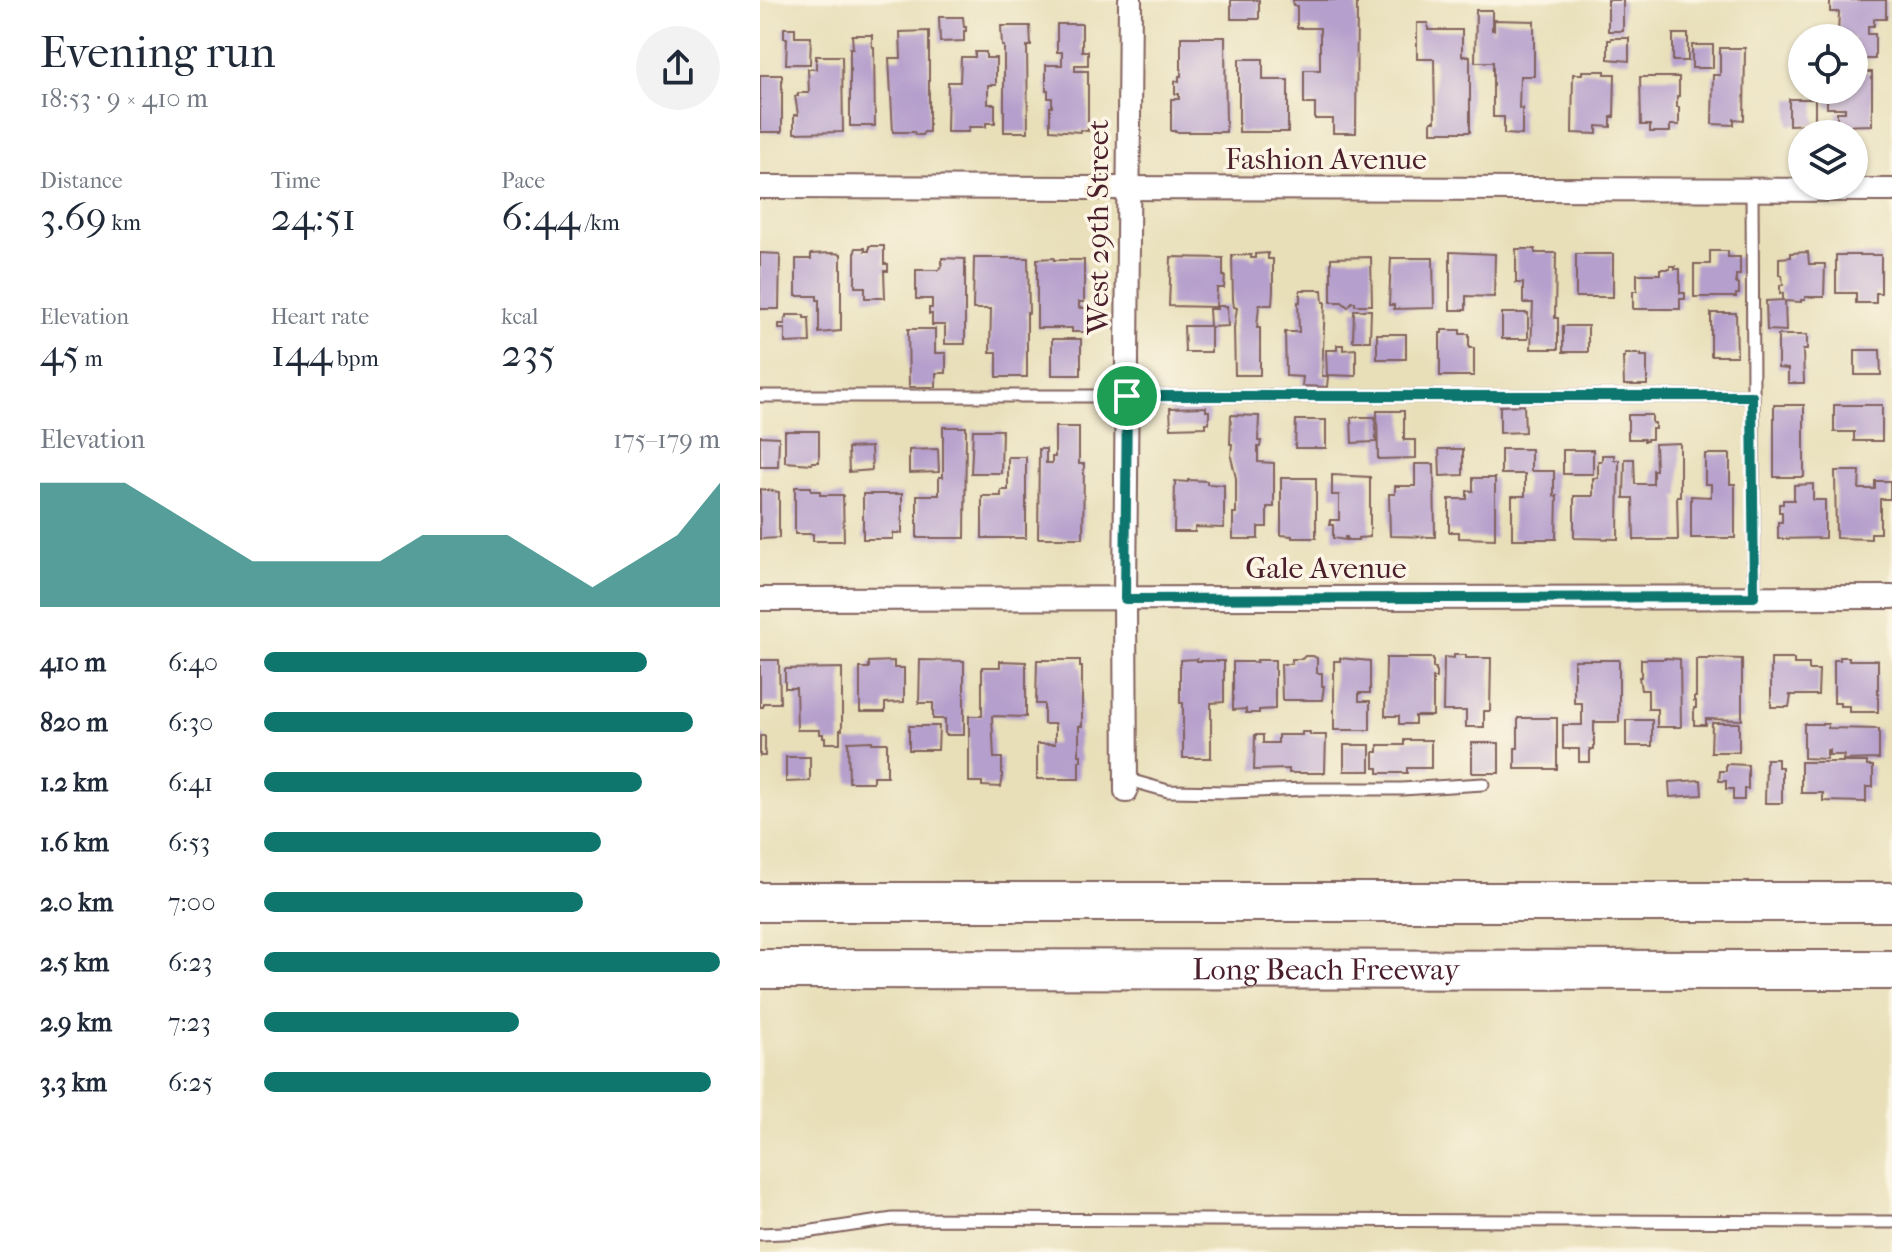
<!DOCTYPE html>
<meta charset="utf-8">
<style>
body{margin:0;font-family:"IM FELL French Canon",serif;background:#f2f2f3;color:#1f2937;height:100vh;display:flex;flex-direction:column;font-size:30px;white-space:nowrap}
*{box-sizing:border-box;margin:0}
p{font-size:26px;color:#747a83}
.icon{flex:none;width:44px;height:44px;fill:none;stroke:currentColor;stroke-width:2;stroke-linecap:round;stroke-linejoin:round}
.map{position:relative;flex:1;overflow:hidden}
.sheet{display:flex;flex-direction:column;background:#fff;width:760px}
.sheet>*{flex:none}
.buttons{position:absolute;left:1028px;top:24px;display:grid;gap:16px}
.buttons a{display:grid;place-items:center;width:80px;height:80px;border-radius:50%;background:#fff;box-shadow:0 2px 6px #0004;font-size:40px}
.pin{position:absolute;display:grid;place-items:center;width:68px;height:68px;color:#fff;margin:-34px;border:4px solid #fff;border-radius:50%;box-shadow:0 2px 8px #0007}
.round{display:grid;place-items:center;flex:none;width:84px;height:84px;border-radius:42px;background:#f2f2f3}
.head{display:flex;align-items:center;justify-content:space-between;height:136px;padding:0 40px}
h1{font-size:44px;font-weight:600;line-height:60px}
.metrics{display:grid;grid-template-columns:repeat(3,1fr);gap:12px;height:136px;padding:8px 40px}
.metrics div{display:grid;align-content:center}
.metrics b{font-size:40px;font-weight:600}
.metrics small{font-size:22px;font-weight:400}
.metrics p{font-size:22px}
.chart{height:224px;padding:16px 40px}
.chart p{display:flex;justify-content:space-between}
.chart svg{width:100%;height:144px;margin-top:8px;fill:#0f766e;opacity:.7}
ul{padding:0 40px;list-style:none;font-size:26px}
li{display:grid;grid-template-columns:128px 96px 1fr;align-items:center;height:60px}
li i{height:20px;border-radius:10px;background:#0f766e}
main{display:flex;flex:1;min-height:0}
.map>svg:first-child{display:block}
.building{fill:#b59fcc}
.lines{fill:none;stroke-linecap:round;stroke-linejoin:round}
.lane-casing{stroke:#81625d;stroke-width:15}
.street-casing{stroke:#81625d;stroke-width:26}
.highway-casing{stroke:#81625d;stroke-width:42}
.lane{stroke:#fff;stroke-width:11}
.street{stroke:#fff;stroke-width:22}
.highway{stroke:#fff;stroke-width:38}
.route-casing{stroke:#fff;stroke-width:16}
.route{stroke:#0f766e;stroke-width:10}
.labels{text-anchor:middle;stroke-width:7;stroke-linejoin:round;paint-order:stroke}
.street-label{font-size:30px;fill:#4a1f2b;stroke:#fcf5e5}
</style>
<main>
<section class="sheet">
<div class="head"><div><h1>Evening run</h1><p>18:53 · 9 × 410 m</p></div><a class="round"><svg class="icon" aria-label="share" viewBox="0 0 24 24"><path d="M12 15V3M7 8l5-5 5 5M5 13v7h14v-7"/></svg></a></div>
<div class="metrics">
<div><p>Distance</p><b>3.69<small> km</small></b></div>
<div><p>Time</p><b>24:51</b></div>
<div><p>Pace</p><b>6:44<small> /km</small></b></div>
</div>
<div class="metrics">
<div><p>Elevation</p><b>45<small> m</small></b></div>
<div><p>Heart rate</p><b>144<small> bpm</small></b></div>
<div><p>kcal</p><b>235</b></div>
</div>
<div class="chart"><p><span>Elevation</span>175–179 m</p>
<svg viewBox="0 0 160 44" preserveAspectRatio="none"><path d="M0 44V6L10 6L20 6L30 14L40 22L50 30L60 30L70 30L80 30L90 22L100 22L110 22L120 30L130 38L140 30L150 22L160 6V44z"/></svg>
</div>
<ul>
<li><b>410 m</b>6:40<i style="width:84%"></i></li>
<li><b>820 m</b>6:30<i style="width:94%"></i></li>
<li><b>1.2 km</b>6:41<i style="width:83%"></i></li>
<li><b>1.6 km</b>6:53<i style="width:74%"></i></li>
<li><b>2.0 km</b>7:00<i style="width:70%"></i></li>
<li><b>2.5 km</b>6:23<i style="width:100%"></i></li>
<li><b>2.9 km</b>7:23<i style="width:56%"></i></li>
<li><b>3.3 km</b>6:25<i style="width:98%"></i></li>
</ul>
</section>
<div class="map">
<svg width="1132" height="1252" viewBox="0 0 1132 1252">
<rect width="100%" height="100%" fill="#fcf5e5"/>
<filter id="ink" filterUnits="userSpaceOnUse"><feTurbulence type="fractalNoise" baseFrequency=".0125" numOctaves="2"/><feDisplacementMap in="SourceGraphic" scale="16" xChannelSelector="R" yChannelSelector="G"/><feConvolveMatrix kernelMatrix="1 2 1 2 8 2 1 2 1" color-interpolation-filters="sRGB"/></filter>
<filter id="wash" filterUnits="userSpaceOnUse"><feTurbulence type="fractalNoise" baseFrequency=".006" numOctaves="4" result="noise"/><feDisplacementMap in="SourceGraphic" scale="32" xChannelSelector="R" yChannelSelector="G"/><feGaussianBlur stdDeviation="1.8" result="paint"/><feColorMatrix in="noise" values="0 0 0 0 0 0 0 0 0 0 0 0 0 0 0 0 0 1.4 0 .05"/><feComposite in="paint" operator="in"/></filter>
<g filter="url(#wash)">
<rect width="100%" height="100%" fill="#e8dfb9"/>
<g id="blocks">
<g class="building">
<rect x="471" y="0" width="28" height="19"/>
<polygon points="533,0 597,0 596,133 573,133 573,119 555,119 555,104 544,104 544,70 560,70 560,28 537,28 537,6 533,6"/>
<rect x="848" y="0" width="15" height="31"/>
<polygon points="1070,0 1126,0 1126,19 1114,19 1114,26 1108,26 1108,34 1115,34 1115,59 1094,59 1094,38 1057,38 1057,34 1078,34 1079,12 1070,12"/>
<polygon points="716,10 732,10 732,30 734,30 734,20 774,21 774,76 760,76 759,108 762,108 762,135 744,134 744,117 733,117 733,62 715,62"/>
<polygon points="179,17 203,17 204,27 206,27 206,31 204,31 204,41 180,42"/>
<polygon points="657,23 668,23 668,30 702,30 702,56 710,56 710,132 671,132 671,121 675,121 674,59 657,59"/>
<polygon points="297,24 322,24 322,51 328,51 328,65 315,65 315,71 328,71 328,131 320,130 320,132 290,130 290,107 292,107 292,98 288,98 288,90 286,90 286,65 302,65 302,52 297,52"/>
<polygon points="241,26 270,26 271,46 267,46 268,132 244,132 244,46 242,46"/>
<polygon points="24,28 35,28 35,37 51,37 50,64 26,64 27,38 24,38"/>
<polygon points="169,31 169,132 164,132 162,135 156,135 154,132 133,132 129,58 141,58 140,32"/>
<rect x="913" y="34" width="15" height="27"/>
<polygon points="92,35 112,35 112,47 114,47 115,126 90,126 90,48 93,48"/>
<polygon points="421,37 465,37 466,132 415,132 415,131 411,131 411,99 419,99 419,94 415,94 415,81 419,81 419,76 421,76"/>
<polygon points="851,38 869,38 869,61 848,59 848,40 851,40"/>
<rect x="932" y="45" width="21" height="23"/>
<polygon points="960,48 985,48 984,120 974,119 974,125 952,124 953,75 960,75"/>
<polygon points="215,52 226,52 226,58 236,58 236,85 228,85 228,104 235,104 235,123 226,123 226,127 209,127 209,132 187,132 188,82 200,82 201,57 215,57"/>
<polygon points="56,56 82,56 83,132 34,133 34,115 38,115 35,96 38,96 38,93 49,93 48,69 56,69"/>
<polygon points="479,59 503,59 503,80 528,80 528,132 479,132"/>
<polygon points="822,71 845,71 845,74 855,74 854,117 851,117 851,127 837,126 837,134 812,133 813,74 822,74"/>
<polygon points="1094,72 1112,72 1112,125 1077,126 1077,112 1085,112 1085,108 1067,108 1067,90 1094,90"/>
<rect x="0" y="75" width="22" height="57"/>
<polygon points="880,77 919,77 919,96 917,96 917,107 919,107 919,125 910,125 910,132 890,132 890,125 881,125"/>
<polygon points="1029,99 1055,99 1055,124 1029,125"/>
<polygon points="109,246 124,246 124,264 128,264 128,271 124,271 125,298 105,298 105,287 95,287 95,251 96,248 105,248 105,251 109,251"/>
<polygon points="756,249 775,249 775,253 796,253 795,318 798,318 798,349 771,349 773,303 763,303 763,283 756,283"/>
<polygon points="950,251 968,251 968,257 980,257 980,275 976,275 976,284 979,284 979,294 976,294 976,297 934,297 934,264 950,264"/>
<polygon points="690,252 735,254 734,297 706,296 706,310 690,310"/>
<polygon points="1048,252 1049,264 1065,264 1064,297 1045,297 1045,300 1041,300 1041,302 1025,301 1026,331 1007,330 1006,301 1023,300 1023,293 1020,294 1020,285 1023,285 1022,275 1019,275 1019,258 1031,257 1031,253"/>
<polygon points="0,253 20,254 19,309 0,309"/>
<polygon points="72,253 81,254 81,331 59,333 59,300 57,300 57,296 36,296 36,259 51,259 51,254"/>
<polygon points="508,253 508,259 513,259 513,291 512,305 499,305 497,328 500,328 500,375 475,375 474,328 477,308 474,307 473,300 472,255 491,255 491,258 495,258 495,254"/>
<rect x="816" y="254" width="37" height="43"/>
<polygon points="1076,255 1121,255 1121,293 1116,293 1116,303 1096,303 1096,293 1076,293"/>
<polygon points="411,257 463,258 463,276 465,276 464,288 457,288 456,307 409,306"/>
<polygon points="611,257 612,305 595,305 595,302 592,302 588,307 582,302 571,302 571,258"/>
<polygon points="182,258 205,259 205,344 185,344 185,325 172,325 172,314 169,314 169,308 172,308 172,299 156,299 156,270 178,270 182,266"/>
<polygon points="214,258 268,258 269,313 267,312 267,377 237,377 237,352 230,352 231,309 213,309"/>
<polygon points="294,258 294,260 324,260 324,302 319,302 319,308 334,308 334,330 331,332 312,332 312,328 277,328 277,259"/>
<polygon points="631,258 673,258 674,308 634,309 634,305 629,305"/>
<polygon points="910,266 915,266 915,269 920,269 920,293 925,293 925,299 920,299 920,309 873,309 873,291 877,291 877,274 900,274 900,269 910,269"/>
<polygon points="540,290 562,290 563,302 565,302 562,376 568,376 567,387 542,386 543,377 526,376 525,332 539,332 538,302 540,302"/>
<polygon points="457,306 467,306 468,326 451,327 451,352 425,352 424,326 450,326 449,309 457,309"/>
<polygon points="594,310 611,310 610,341 593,341"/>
<rect x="742" y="313" width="26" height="26"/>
<polygon points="951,313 976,313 977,356 951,356"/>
<polygon points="27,315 44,315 44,318 49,318 50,342 25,343 25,329 19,329 19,324 25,324 25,318 27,318"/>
<rect x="803" y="326" width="25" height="26"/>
<polygon points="148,329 175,329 175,353 186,353 186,373 176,373 176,387 149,387"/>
<polygon points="682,330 700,330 700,334 709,334 709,348 714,348 714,376 680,376 680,333 682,333"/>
<rect x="617" y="334" width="29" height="25"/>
<polygon points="1018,335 1047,335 1047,350 1043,350 1044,383 1028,383 1028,369 1018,368"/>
<rect x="292" y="339" width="29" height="36"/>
<polygon points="577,345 583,345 583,350 596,349 596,376 567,375 566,350 577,350"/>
<polygon points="1095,350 1120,350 1121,375 1095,375"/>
<polygon points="865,354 881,354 881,356 887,356 887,385 864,385 863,357 865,357"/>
<polygon points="764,405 765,432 740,433 740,406"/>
<rect x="1014" y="405" width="30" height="72"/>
<polygon points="1074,405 1122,405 1122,441 1094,441 1094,432 1074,432"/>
<polygon points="446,407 446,411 449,411 449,423 446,423 446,427 411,428 410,408"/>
<polygon points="617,411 644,411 644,440 656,440 656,458 618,459"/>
<polygon points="471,415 499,416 498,441 501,441 500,447 498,447 498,462 514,463 514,507 507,507 507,527 498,527 498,539 473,539 473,513 476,513 476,478 471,457 472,444 470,444"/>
<polygon points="868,415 892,415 892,423 895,423 895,429 892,429 892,439 887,439 887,441 884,441 884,439 868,439"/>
<polygon points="591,417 615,417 616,442 592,443"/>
<polygon points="536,420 566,420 566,448 535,448"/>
<polygon points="183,427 206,427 205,538 157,538 157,495 179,495 179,477 183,477"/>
<polygon points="295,427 319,427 319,464 324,464 323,538 278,538 279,449 286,449 286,463 292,463 292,457 295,457"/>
<polygon points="213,430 242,430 241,473 211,473"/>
<polygon points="25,431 59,431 59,462 52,462 52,464 25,462"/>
<polygon points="0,436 19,437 18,467 0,467"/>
<polygon points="920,443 920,496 917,496 918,540 874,540 873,498 864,498 865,459 874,459 875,484 893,484 893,470 896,470 895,444"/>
<polygon points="111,447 112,470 89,472 88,448"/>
<polygon points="178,449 179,472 149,473 149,450"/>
<polygon points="679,449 703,449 703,475 680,476"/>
<polygon points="741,449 771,449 771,471 794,471 794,496 797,496 796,539 752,539 752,496 765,496 765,474 741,474"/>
<rect x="803" y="450" width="30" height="24"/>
<polygon points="945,454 970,454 970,484 975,484 975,538 931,538 931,496 951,497 951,484 945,484"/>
<polygon points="842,455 854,455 854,460 859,460 858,539 814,538 814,496 833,496 833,478 838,478 838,461 842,461"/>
<polygon points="248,457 266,457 266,538 222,538 222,496 241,496 241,490 248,490"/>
<polygon points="655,464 674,464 675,537 630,536 629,494 635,494 635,486 655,486"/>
<polygon points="1075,471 1100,471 1099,489 1115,489 1115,481 1130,481 1130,499 1120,499 1120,533 1111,533 1111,539 1076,538"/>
<polygon points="572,475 610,477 610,537 598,538 598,540 587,540 587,537 585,537 585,540 573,538 573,525 570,525 570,520 579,520 579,495 572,495"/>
<polygon points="521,478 556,478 556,538 532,538 532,536 521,535"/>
<polygon points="713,478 735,478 735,539 699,538 699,532 689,532 689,499 707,499 707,491 713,491"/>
<polygon points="428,480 447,481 447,484 464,485 464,528 435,527 435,532 414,532 415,481 428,482"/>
<polygon points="1053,484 1053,500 1065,500 1065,538 1018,539 1018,522 1022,522 1022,512 1019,512 1019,504 1023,504 1023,500 1034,500 1034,485"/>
<polygon points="35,487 51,487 51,491 60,491 60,495 83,495 84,541 53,541 53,534 35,534"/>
<polygon points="0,489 19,492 19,538 0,539"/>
<polygon points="103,494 142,494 142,533 133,533 133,539 103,539"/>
<polygon points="694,655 706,655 706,658 731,658 730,711 724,711 724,727 706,727 706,711 683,711 684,657 694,658"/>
<polygon points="545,656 553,656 557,658 557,673 562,673 562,686 564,686 562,700 522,700 521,664 532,664 532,659 542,659"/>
<polygon points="1080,657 1089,657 1089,660 1118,660 1118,712 1089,712 1089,706 1080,706 1080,703 1074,703 1074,660 1080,660"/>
<polygon points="580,658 610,661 610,693 599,693 599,701 610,701 610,730 574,730 574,661 580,661"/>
<polygon points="626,658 673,658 673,668 676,668 676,678 673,678 673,716 655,716 655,724 639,724 639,716 625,716"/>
<polygon points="905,658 920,659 921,727 897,727 897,709 888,709 888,690 881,690 879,677 881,677 881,659 905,659"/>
<polygon points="949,658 982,659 982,720 946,719 946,725 934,725 934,708 936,708 936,701 934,701 934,697 936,697 936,659 949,659"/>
<polygon points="437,659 437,661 464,661 464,702 451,703 451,758 423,758 423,703 420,703 420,660"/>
<polygon points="1011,659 1034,659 1034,664 1049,664 1049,670 1059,670 1058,695 1029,695 1031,696 1029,707 1011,707"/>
<polygon points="0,660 19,660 20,703 3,703 3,707 0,707"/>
<polygon points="160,660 204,661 204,735 185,735 185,719 173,719 173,703 159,703"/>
<polygon points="277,660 320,660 320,667 322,667 322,726 319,726 319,755 321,755 321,761 319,761 319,779 277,779 277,744 295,744 295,724 284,724 284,704 276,704"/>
<polygon points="497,660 515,660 515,709 499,710 499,713 486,713 486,709 473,710 473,662 497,662"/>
<polygon points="814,660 859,660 859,722 834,722 834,749 830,749 830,762 819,762 819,749 803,749 803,725 822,725 822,703 814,703"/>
<polygon points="134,661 134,668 144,668 144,702 125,703 125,712 100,712 100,668 109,668 109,662"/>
<polygon points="240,661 266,662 266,717 232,716 234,758 242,758 242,782 241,787 222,786 222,782 209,782 209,716 222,716 222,667 240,667"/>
<polygon points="82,668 82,730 80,730 80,743 65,743 65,738 63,738 63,734 60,734 60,730 37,730 36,688 25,688 25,669"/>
<polygon points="758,718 797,718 797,769 755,769 755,748 758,748"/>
<rect x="866" y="720" width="26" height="26"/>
<polygon points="952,723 979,723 979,752 951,752"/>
<polygon points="1044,724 1068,724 1068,728 1119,729 1119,759 1083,760 1084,755 1069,755 1069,750 1067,750 1067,759 1044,758"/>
<polygon points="149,726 179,726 178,750 149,750"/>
<polygon points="542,732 550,732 550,735 566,735 565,773 529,773 529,769 494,770 495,735 503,735 503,743 518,743 518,735 542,735"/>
<rect x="0" y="736" width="5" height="20"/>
<polygon points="644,740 671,740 671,768 647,768 647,773 618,773 618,768 614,768 614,752 618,752 618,745 644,745"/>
<polygon points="112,741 112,743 127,743 127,776 113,776 113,782 89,782 88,742"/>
<rect x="712" y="743" width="27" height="30"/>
<rect x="584" y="745" width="26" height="26"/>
<polygon points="26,757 50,757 50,781 26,782"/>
<polygon points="1006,759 1018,759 1018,767 1022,767 1022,803 1005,803"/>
<polygon points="1041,762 1107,762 1107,766 1113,766 1113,787 1106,787 1106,802 1063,801 1063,793 1041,793"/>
<polygon points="966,764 988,765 988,789 984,789 984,800 973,800 973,789 966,789 966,781 959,781 960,771 966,771"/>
<polygon points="941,780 942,795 910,797 909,782"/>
</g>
</g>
</g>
<g filter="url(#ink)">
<use href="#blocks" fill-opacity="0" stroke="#81625d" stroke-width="2"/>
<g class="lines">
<g class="lane-casing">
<g id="lane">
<polyline points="992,189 994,597"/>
<polyline points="0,396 992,396"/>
<polyline points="368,774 376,782 408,791 471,792 545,789 642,789 723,784"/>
<polyline points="0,1234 46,1232 133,1219 1132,1222"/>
</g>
</g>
<g class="street-casing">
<g id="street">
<polyline points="0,187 1132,190"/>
<polyline points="0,599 1132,597"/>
<polyline points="366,791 365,599 370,0"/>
</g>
</g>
<g class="highway-casing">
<g id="highway">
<polyline points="0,902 1132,902"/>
<path id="s1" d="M0 969 1132 970"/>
</g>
</g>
<use href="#lane" class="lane"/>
<use href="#street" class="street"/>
<use href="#highway" class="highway"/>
</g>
</g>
<g class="lines" filter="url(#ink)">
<g class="route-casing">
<polygon id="route" points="367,396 992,396 994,597 365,599"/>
</g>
<use href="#route" class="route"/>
</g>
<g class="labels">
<g class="street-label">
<text x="566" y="169">Fashion Avenue</text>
<text transform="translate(338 227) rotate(-90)" y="10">West 29th Street</text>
<text x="566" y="578">Gale Avenue</text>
<text dy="10" stroke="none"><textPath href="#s1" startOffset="566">Long Beach Freeway</textPath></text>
</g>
</g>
</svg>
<div class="buttons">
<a><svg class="icon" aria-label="locate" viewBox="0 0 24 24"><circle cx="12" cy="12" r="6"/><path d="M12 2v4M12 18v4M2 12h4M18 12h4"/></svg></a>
<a><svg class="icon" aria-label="layers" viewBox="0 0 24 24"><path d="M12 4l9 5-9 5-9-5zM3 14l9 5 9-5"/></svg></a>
</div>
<div class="pin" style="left:367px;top:396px;background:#1e9e55"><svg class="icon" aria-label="arrive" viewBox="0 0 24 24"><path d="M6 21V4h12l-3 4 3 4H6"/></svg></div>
</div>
</main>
